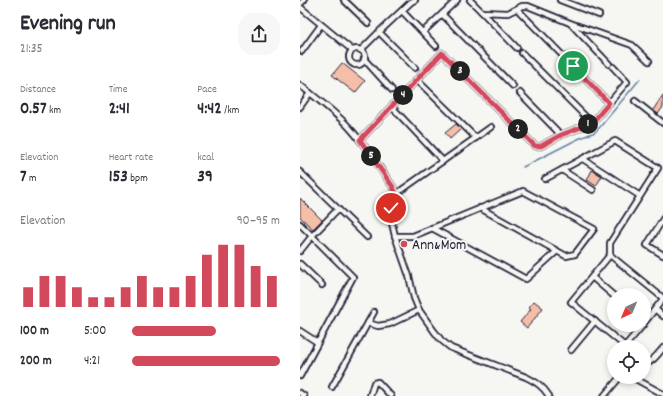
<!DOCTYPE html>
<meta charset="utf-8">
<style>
body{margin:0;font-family:Dekko,sans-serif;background:#f7f7f7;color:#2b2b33;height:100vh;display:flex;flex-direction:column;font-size:15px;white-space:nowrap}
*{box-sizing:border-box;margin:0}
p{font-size:13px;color:#7c7c81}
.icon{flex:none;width:22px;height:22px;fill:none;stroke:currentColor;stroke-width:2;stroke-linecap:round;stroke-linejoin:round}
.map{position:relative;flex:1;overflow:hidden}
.panel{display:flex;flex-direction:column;background:#fff;width:300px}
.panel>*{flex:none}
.needle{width:26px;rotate:224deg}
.buttons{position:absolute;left:307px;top:288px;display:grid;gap:8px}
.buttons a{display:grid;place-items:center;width:44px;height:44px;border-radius:50%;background:#fff;box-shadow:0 2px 6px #0003;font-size:20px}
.pin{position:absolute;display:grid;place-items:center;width:34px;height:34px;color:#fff;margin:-17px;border:2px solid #fff;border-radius:50%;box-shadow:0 1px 4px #0007}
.km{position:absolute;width:20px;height:20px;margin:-10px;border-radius:50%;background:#222;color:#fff;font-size:11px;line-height:20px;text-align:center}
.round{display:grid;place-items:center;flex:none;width:42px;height:42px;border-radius:16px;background:#f7f7f7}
.head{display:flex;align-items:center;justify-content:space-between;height:68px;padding:0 20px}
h1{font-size:22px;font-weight:700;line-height:30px}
.metrics{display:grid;grid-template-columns:repeat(3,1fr);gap:6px;height:68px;padding:4px 20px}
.metrics div{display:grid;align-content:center}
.metrics b{font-size:17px;font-weight:700}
.metrics small{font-size:11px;font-weight:400}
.metrics p{font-size:11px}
.chart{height:112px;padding:8px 20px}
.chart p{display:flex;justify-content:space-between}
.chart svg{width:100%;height:72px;margin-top:4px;stroke:#d1495b;stroke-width:6}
ul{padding:0 20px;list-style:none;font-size:13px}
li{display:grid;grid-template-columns:64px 48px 1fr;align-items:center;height:30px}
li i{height:10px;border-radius:5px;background:#d1495b}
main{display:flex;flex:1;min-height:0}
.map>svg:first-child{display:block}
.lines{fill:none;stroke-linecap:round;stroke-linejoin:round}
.stream{stroke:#6383a5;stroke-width:1.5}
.building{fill:#f5bea8;stroke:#22223b}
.street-casing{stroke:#22223b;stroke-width:8}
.street{stroke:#f6f6f2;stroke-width:4.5}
.route-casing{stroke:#fff;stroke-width:8}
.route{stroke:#d1495b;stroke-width:5}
.poi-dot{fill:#d1495b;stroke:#f6f6f2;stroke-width:1.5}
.labels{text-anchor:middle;stroke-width:4;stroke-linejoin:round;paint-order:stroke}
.poi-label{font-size:15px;fill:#22223b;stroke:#f6f6f2;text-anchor:start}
</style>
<main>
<section class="panel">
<div class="head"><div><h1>Evening run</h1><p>21:35</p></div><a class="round"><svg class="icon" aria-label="share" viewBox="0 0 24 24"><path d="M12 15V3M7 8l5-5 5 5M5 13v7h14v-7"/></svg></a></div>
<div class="metrics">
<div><p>Distance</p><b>0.57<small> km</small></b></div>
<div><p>Time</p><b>2:41</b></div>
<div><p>Pace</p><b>4:42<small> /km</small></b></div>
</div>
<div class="metrics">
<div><p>Elevation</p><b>7<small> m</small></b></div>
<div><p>Heart rate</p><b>153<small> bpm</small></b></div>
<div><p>kcal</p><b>39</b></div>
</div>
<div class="chart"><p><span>Elevation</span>90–95 m</p>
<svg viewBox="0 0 160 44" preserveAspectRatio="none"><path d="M5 44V32M15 44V25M25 44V25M35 44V32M45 44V38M55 44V38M65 44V32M75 44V25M85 44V32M95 44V32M105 44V25M115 44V12M125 44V6M135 44V6M145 44V19M155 44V25"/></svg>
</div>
<ul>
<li><b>100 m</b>5:00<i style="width:57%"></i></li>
<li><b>200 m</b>4:21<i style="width:100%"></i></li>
</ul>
</section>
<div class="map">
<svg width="363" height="396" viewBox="0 0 363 396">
<rect width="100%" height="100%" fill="#f6f6f2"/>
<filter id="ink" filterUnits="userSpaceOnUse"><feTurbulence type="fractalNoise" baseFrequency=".025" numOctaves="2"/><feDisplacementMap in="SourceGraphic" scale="8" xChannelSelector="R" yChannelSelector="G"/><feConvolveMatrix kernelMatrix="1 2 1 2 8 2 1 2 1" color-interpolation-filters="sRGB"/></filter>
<g filter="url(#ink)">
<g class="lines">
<polyline class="stream" points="223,167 278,139 295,132 300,127 340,79"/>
</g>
<g class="building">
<polygon points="42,63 65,81 55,93 32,75"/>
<polygon points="363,95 363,107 358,114 353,110"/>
<polygon points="156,124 161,129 150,139 145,133"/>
<polygon points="292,170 302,176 296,186 287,180"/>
<polygon points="0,198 22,220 13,229 0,217"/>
<polygon points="234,301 243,308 227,328 220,322 231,309 229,307"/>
</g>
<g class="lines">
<g class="street-casing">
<g id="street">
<polyline points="44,0 68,23"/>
<polyline points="170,0 182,12 208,13 222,6 228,6 270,23 332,45 349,61"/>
<polyline points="260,0 299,15"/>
<polyline points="0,4 4,0"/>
<polyline points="0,7 52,50"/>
<polyline points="217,9 268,61"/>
<polyline points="102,11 136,46"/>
<polyline points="182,12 217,48"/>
<polyline points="142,14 213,86"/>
<polyline points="271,24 309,64"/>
<polyline points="79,32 115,68"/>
<polyline points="123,32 157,0"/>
<circle cx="57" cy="57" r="8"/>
<polyline points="61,50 79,32 111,2 115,0"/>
<polyline points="2,51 21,25"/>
<polyline points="222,53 292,123"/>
<polyline points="64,59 92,90"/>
<polyline points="273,66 309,103"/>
<polyline points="117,80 176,138"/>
<path d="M0 85C15 97 31 109 45 123 64 142 78 166 93 187L96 194 91 208V219L95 236 109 276 114 298 119 310 134 331 141 340 151 348 226 377C236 382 243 386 249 396"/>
<polyline points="220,93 261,135"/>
<polyline points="335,101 363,123"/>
<polyline points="0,107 10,93"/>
<polyline points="92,107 143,161"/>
<polyline points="60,140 142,53 235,146 241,146 261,135 292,123 327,82 313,67"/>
<polyline points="283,159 340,196"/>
<polyline points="262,170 293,190"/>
<polyline points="0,172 67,237"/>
<polyline points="245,179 315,141 358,168 310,243 310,255 363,298"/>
<polyline points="96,194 191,127"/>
<polyline points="363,219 347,245 363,255"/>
<polyline points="0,224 53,277 0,376"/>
<polyline points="132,228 226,279 257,251"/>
<polyline points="95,236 113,236 223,191 294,229 275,254 266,256 180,208"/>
<polyline points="0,251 12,236 38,209"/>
<polyline points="310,255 271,302 325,346 343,325"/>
<polyline points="0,264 22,285"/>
<polyline points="292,277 314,296"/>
<polyline points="355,309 363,316"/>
<polyline points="68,323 78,326 90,324 119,310"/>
<polyline points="344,323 363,299"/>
<polyline points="0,331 17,342"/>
<polyline points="271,350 295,321"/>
<path d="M344 364C352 363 358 354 363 348"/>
<polyline points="332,377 363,394"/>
<polyline points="32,387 74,312"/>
<polyline points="0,393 4,396"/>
<polyline points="70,396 74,383 78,382 91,396"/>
<polyline points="304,396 320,377"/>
</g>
</g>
<use href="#street" class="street"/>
</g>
</g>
<g class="lines" filter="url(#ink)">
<g class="route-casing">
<polyline id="route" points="91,208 96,194 93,187 60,140 142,53 235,146 241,146 261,135 292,123 309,103 273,66"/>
</g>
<use href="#route" class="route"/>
</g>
<circle class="poi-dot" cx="104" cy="244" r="4"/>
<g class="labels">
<g class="poi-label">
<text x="112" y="249">Ann&amp;Mom</text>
</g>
</g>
</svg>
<div class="buttons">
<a><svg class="needle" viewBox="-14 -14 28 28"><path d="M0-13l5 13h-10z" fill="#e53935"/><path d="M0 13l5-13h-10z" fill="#7c7c81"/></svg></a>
<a><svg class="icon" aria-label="locate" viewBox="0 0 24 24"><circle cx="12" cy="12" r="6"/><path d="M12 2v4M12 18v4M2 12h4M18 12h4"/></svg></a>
</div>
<div class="pin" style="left:273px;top:66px;background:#1e9e55"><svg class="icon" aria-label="arrive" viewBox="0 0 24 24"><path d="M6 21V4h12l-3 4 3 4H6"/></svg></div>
<div class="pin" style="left:91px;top:208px;background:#d93025"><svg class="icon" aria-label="check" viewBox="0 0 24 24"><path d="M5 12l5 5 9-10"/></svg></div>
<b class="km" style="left:288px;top:124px">1</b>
<b class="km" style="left:218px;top:129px">2</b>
<b class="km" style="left:160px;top:71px">3</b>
<b class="km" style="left:103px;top:95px">4</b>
<b class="km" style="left:71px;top:156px">5</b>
</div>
</main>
